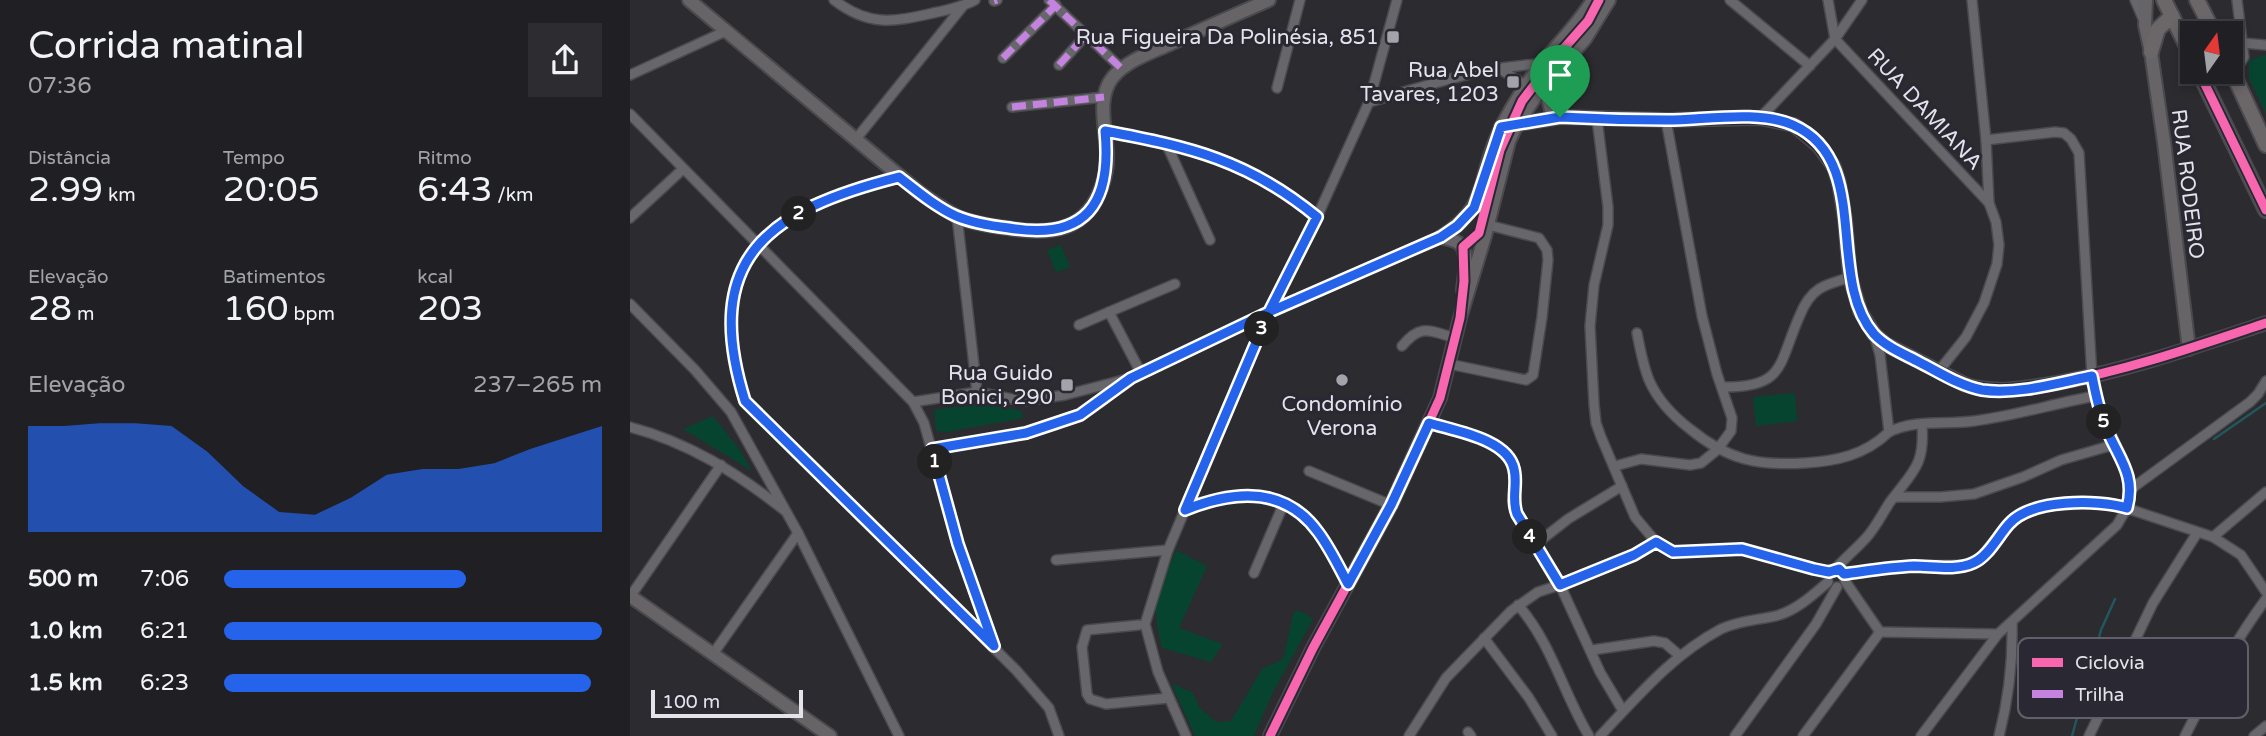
<!DOCTYPE html>
<html lang="pt">
<meta charset="utf-8">
<style>
body{margin:0;font-family:"Varela Round",sans-serif;background:#2d2d31;color:#f1f3f6;height:100vh;display:flex;flex-direction:column;font-size:26px;white-space:nowrap}
*{box-sizing:border-box;margin:0}
p{font-size:23px;color:#a2a3a6}
.icon{flex:none;width:38px;height:38px;fill:none;stroke:currentColor;stroke-width:2;stroke-linecap:round;stroke-linejoin:round}
.map{position:relative;flex:1;overflow:hidden}
.sheet{display:flex;flex-direction:column;background:#202024;width:630px}
.sheet>*{flex:none}
.needle{width:46px;rotate:14deg}
.fabs{position:absolute;left:1550px;top:21px;display:grid;gap:14px}
.fabs a{display:grid;place-items:center;width:63px;height:63px;border-radius:0px;background:#202024;box-shadow:0 4px 10px #0003,0 0 0 2px #3d3e41;font-size:35px}
.scale{position:absolute;left:21px;bottom:18px;width:152px;box-sizing:border-box;padding-left:7px;border:4px solid #e4e3ea;border-top:0;font-size:19px;line-height:24px;white-space:nowrap;color:#e4e3ea;-webkit-text-stroke:5px #292833;paint-order:stroke}
.pin{position:absolute;display:grid;place-items:center;width:60px;height:60px;color:#fff;margin:-72px -30px;border-radius:50% 50% 50% 0;rotate:-45deg;box-shadow:0 0 7px #0007}
.pin .icon{rotate:45deg}
.km{position:absolute;width:35px;height:35px;margin:-18px;border-radius:50%;background:#222;color:#fff;font-size:19px;line-height:35px;text-align:center}
.round{display:grid;place-items:center;flex:none;width:74px;height:74px;border-radius:0px;background:#2d2d31}
.head{display:flex;align-items:center;justify-content:space-between;height:119px;padding:0 28px}
h1{font-size:38px;font-weight:600;line-height:52px}
.metrics{display:grid;grid-template-columns:repeat(3,1fr);gap:10px;height:119px;padding:7px 28px}
.metrics div{display:grid;align-content:center}
.metrics b{font-size:35px;font-weight:600}
.metrics small{font-size:19px;font-weight:400}
.metrics p{font-size:19px}
.chart{height:196px;padding:14px 28px}
.chart p{display:flex;justify-content:space-between}
.chart svg{width:100%;height:126px;margin-top:7px;fill:#2563eb;opacity:.7}
ul{padding:0 28px;list-style:none;font-size:23px}
li{display:grid;grid-template-columns:112px 84px 1fr;align-items:center;height:52px}
li i{height:18px;border-radius:9px;background:#2563eb}
main{display:flex;flex:1;min-height:0}
.map>svg:first-child{display:block}
.green{fill:#07442f}
.lines{fill:none;stroke-linecap:round;stroke-linejoin:round}
.stream{stroke:#20585e;stroke-width:2.5}
.street-casing{stroke:#4a494e;stroke-width:12}
.secondary-casing{stroke:#4a494e;stroke-width:16}
.primary-casing{stroke:#4a494e;stroke-width:18}
.street{stroke:#66666b;stroke-width:9}
.secondary{stroke:#676467;stroke-width:12}
.primary{stroke:#6b6667;stroke-width:14}
.quiet{stroke:#c483df;stroke-width:7;stroke-dasharray:14 7;stroke-linecap:butt}
.cycleway-casing{stroke:#292833;stroke-width:13}
.cycleway{stroke:#f766af;stroke-width:9}
.route-casing{stroke:#fff;stroke-width:14}
.route{stroke:#2563eb;stroke-width:9}
.poi-dot{fill:#a3a3a9;stroke:#292833;stroke-width:2.5}
.labels{text-anchor:middle;stroke-width:6;stroke-linejoin:round;paint-order:stroke}
.poi-label{font-size:21px;fill:#e4e3ea;stroke:#292833;text-anchor:end}
.street-label{font-size:21px;fill:#e4e3ea;stroke:#292833}
.key{fill:#292833;stroke:#61606a;stroke-width:2}
.key-label{font-size:19px;fill:#e4e3ea}
</style>
<main>
<section class="sheet">
<div class="head"><div><h1>Corrida matinal</h1><p>07:36</p></div><a class="round"><svg class="icon" aria-label="share" viewBox="0 0 24 24"><path d="M12 15V3M7 8l5-5 5 5M5 13v7h14v-7"/></svg></a></div>
<div class="metrics">
<div><p>Distância</p><b>2.99<small> km</small></b></div>
<div><p>Tempo</p><b>20:05</b></div>
<div><p>Ritmo</p><b>6:43<small> /km</small></b></div>
</div>
<div class="metrics">
<div><p>Elevação</p><b>28<small> m</small></b></div>
<div><p>Batimentos</p><b>160<small> bpm</small></b></div>
<div><p>kcal</p><b>203</b></div>
</div>
<div class="chart"><p><span>Elevação</span>237–265 m</p>
<svg viewBox="0 0 160 44" preserveAspectRatio="none"><path d="M0 44V7L10 7L20 6L30 6L40 7L50 16L60 28L70 37L80 38L90 32L100 24L110 22L120 22L130 20L140 15L150 11L160 7V44z"/></svg>
</div>
<ul>
<li><b>500 m</b>7:06<i style="width:64%"></i></li>
<li><b>1.0 km</b>6:21<i style="width:100%"></i></li>
<li><b>1.5 km</b>6:23<i style="width:97%"></i></li>
</ul>
</section>
<div class="map">
<svg width="1636" height="736" viewBox="0 0 1636 736">
<rect width="100%" height="100%" fill="#2b2b30"/>
<g class="green">
<polygon points="1636,55 1636,114 1619,78 1619,61 1630,56"/>
<polygon points="431,245 440,267 426,272 417,250"/>
<polygon points="1165,393 1167,421 1126,426 1123,397"/>
<polygon points="352,403 392,411 393,418 317,432 306,431 304,410"/>
<polygon points="83,416 110,450 122,471 53,429"/>
<polygon points="546,550 577,566 549,628 593,644 581,662 532,648 527,626 525,603"/>
<polygon points="664,611 671,611 683,619 643,692 624,736 565,736 541,683 563,693 569,707 586,722 601,721 632,669 653,659"/>
</g>
<g class="lines">
<g class="stream">
<polyline points="1584,439 1636,403"/>
<polyline points="1442,736 1471,630 1485,599"/>
</g>
<g class="street-casing">
<g id="street">
<path d="M204 0C239 27 263 22 303 13 318 10 332 7 345 0"/>
<polyline points="419,0 492,69"/>
<polyline points="1100,0 1180,66"/>
<polyline points="1198,0 1205,39 1359,203"/>
<polyline points="1505,0 1514,21"/>
<polyline points="364,1 367,0"/>
<polyline points="1613,43 1636,45"/>
<polyline points="373,58 426,5"/>
<polyline points="429,65 456,35"/>
<polyline points="867,67 896,86"/>
<polyline points="1603,74 1614,57 1607,0"/>
<polyline points="0,75 96,31"/>
<polyline points="647,88 670,0"/>
<path d="M739 102C804 84 865 61 935 64"/>
<polyline points="382,107 474,97"/>
<polyline points="0,114 283,402 294,423 328,544 363,645"/>
<polyline points="1130,118 1205,39 1232,0"/>
<polyline points="967,119 978,207 978,225 964,285 960,326 964,404 966,423 971,437 1005,517 1026,542 1043,552 1112,549 1199,572"/>
<path d="M475 131C560 147 618 160 687 217"/>
<polyline points="226,139 333,6"/>
<polyline points="536,143 580,240"/>
<path d="M269 177C139 209 70 257 115 401L386 670 419 708 429 736"/>
<polyline points="327,216 347,392"/>
<polyline points="0,218 53,169"/>
<polyline points="0,304 65,370 101,412 168,533 269,736"/>
<polyline points="449,325 479,312"/>
<path d="M1007 333C1010 349 1013 365 1019 380 1028 401 1043 416 1060 429 1098 460 1127 466 1175 463 1207 461 1235 455 1259 432L1250 355 1244 334"/>
<path d="M772 346C791 323 800 331 825 338"/>
<polyline points="819,364 896,380 903,375 912,317 918,260 917,250 909,238 858,225"/>
<polyline points="1308,372 1336,337 1354,303 1367,264 1369,245 1366,222 1359,203 1356,140 1342,0"/>
<polyline points="511,373 479,312 545,284"/>
<path d="M1092 387C1156 388 1148 364 1170 315 1174 305 1180 295 1189 289 1198 283 1210 281 1220 277"/>
<polyline points="283,402 347,392 393,401 435,395 501,378 640,312 811,237"/>
<path d="M799 423C825 431 878 439 884 469 888 484 881 499 887 514L930 585 970 672 993 711"/>
<path d="M0 427C58 442 107 473 154 510"/>
<path d="M1259 432C1285 419 1315 425 1344 421 1385 416 1425 403 1466 396"/>
<path d="M302 449C350 441 405 437 449 415 467 407 483 392 498 380"/>
<polyline points="985,466 1011,459 1060,465 1071,463 1087,450 1101,431 1102,418 1087,374 1072,316 1036,120"/>
<polyline points="679,471 761,505"/>
<polyline points="1501,489 1620,402 1628,394 1636,381"/>
<polyline points="1264,497 1310,497 1344,494 1393,477 1431,460 1483,445"/>
<path d="M555 510C602 491 654 485 688 532 700 548 709 567 718 584"/>
<polyline points="1583,537 1636,492"/>
<polyline points="906,544 938,519 992,486"/>
<polyline points="426,560 538,550"/>
<path d="M1205 569C1215 558 1226 549 1236 538 1246 527 1252 514 1260 502 1283 471 1295 466 1292 424"/>
<polyline points="624,573 654,503"/>
<polyline points="1214,574 1286,566 1337,565 1351,557 1380,522 1394,511 1417,506 1461,503 1487,505 1583,537 1611,555 1636,592"/>
<polyline points="1215,581 1250,632"/>
<polyline points="0,597 91,465"/>
<path d="M888 605C922 644 933 693 959 736"/>
<polyline points="509,625 457,630 452,647 457,694 460,699 476,704 539,698"/>
<polyline points="1250,632 1368,634"/>
<polyline points="854,638 899,698 922,736"/>
<polyline points="962,650 1024,641 1035,643 1050,656"/>
<polyline points="83,654 168,533"/>
<polyline points="838,732 841,736"/>
<polyline points="556,736 528,672 515,624 538,550 589,429 640,312 687,217 739,102 767,0"/>
<polyline points="779,736 816,678 881,611 908,592 948,579 1004,555 1026,542"/>
<path d="M970 736C1008 696 1042 655 1091 629 1110 620 1130 620 1149 615 1168 609 1184 594 1198 582"/>
<polyline points="1105,736 1186,624 1207,587"/>
<polyline points="1173,736 1250,632"/>
<polyline points="1291,736 1368,634 1487,525 1497,508 1501,489 1494,462 1471,414 1462,377 1449,153 1441,139 1434,133 1425,132 1356,140"/>
<path d="M1369 736C1379 697 1383 661 1382 622"/>
<polyline points="1459,736 1523,603 1567,533"/>
<path d="M1555 736C1579 688 1604 642 1636 599"/>
<polyline points="1624,736 1636,726"/>
</g>
</g>
<g class="secondary-casing">
<g id="secondary">
<path d="M59 0 290 193C301 200 313 209 326 216 340 223 361 226 377 228 429 237 464 228 476 171 482 141 462 103 483 77 497 60 523 52 542 43 575 28 607 14 639 0"/>
<polyline points="1516,0 1515,25 1521,52 1534,142 1559,349"/>
<polyline points="914,86 921,109 931,117"/>
<path d="M871 127 931 117 1036 120 1130 118 1164 125 1189 146 1204 167 1209 183 1215 219 1220 277 1230 311 1244 334 1257 345 1336 385C1367 394 1396 388 1427 383 1499 370 1567 346 1636 323"/>
<path d="M811 237C859 206 847 183 867 137 878 111 895 86 912 63 930 42 948 24 963 0"/>
<path d="M811 237C817 239 827 240 831 245 839 255 834 279 833 290"/>
<polyline points="0,596 200,736"/>
<polyline points="640,736 683,648 761,505 810,398 830,318 855,236 879,141 887,124 908,93 955,39 979,0"/>
</g>
</g>
<g class="primary-casing">
<g id="primary">
<polyline points="1534,0 1563,59"/>
<polyline points="1567,0 1584,33"/>
<polyline points="1521,52 1528,29 1542,16"/>
<polyline points="1601,69 1636,145"/>
<polyline points="1569,72 1636,210"/>
</g>
</g>
<use href="#street" class="street"/>
<use href="#secondary" class="secondary"/>
<use href="#primary" class="primary"/>
<g class="quiet">
<polyline points="419,0 492,69"/>
<polyline points="364,1 367,0"/>
<polyline points="373,58 426,5"/>
<polyline points="429,65 456,35"/>
<polyline points="382,107 474,97"/>
</g>
<g class="cycleway-casing">
<g id="cycleway">
<polyline points="1569,72 1636,210"/>
<path d="M871 127 931 117 1036 120 1130 118 1164 125 1189 146 1204 167 1209 183 1215 219 1220 277 1230 311 1244 334 1257 345 1336 385C1367 394 1396 388 1427 383 1499 370 1567 346 1636 323"/>
<polyline points="640,736 683,648 761,505 810,398 830,318 834,281 833,247 849,233 870,150 892,101 921,63 958,21 969,0"/>
</g>
</g>
<use href="#cycleway" class="cycleway"/>
</g>
<g class="lines">
<g class="route-casing">
<path id="route" d="M930 117 871 127 844 208 827 226 811 237 639 312 501 378 450 415 396 433 302 449 328 544 364 646 115 401C70 257 139 210 269 177 287 191 306 207 326 216 342 223 362 226 379 228 456 241 482 204 475 131 560 147 618 160 687 217L639 312 555 510C602 491 654 485 688 532 700 548 709 567 718 584L761 505 799 423C825 431 878 439 884 469 888 484 881 499 887 514L930 585 1004 555 1026 542 1043 552 1112 549 1184 569 1199 572 1209 569 1214 574C1237 571 1260 567 1284 566 1302 566 1326 571 1343 563 1358 557 1368 536 1379 524 1401 499 1467 499 1497 508 1506 475 1489 459 1477 430 1469 413 1466 395 1462 376 1428 383 1387 395 1352 390 1330 386 1309 372 1289 362 1274 354 1256 347 1244 334 1195 277 1243 160 1163 125 1129 110 1074 120 1037 120 1001 120 966 119 930 117"/>
</g>
<use href="#route" class="route"/>
</g>
<g class="poi-dot">
<rect x="756" y="30" width="14" height="14" rx="3.5"/>
<rect x="876" y="75" width="14" height="14" rx="3.5"/>
<circle cx="712" cy="380" r="7"/>
<rect x="430" y="378" width="14" height="14" rx="3.5"/>
</g>
<g class="labels">
<g class="poi-label">
<text x="749" y="44">Rua Figueira Da Polinésia, 851</text>
<text x="869" y="77">Rua Abel<tspan x="869" dy="24">Tavares, 1203</tspan></text>
<text x="423" y="380">Rua Guido<tspan x="423" dy="24">Bonici, 290</tspan></text>
<text x="712" y="411" text-anchor="middle">Condomínio<tspan x="712" dy="24">Verona</tspan></text>
</g>
<g class="street-label">
<text transform="translate(1295 109) rotate(47)" y="7">RUA DAMIANA</text>
<text transform="translate(1558 184) rotate(83)" y="7">RUA RODEIRO</text>
</g>
</g>
<rect x="1388" y="638" width="230" height="80" rx="10" class="key"/>
<rect x="1402" y="658" width="31" height="9" fill="#f766af"/>
<rect x="1402" y="690" width="31" height="8" fill="#c483df"/>
<g class="key-label">
<text x="1445" y="669">Ciclovia</text>
<text x="1445" y="701">Trilha</text>
</g>
</svg>
<div class="fabs">
<a><svg class="needle" viewBox="-14 -14 28 28"><path d="M0-13l5 13h-10z" fill="#e53935"/><path d="M0 13l5-13h-10z" fill="#a2a3a6"/></svg></a>
</div>
<div class="scale">100 m</div>
<div class="pin" style="left:930px;top:117px;background:#1e9e55"><svg class="icon" aria-label="arrive" viewBox="0 0 24 24"><path d="M6 21V4h12l-3 4 3 4H6"/></svg></div>
<b class="km" style="left:305px;top:462px">1</b>
<b class="km" style="left:169px;top:214px">2</b>
<b class="km" style="left:632px;top:329px">3</b>
<b class="km" style="left:900px;top:537px">4</b>
<b class="km" style="left:1474px;top:422px">5</b>
</div>
</main>
